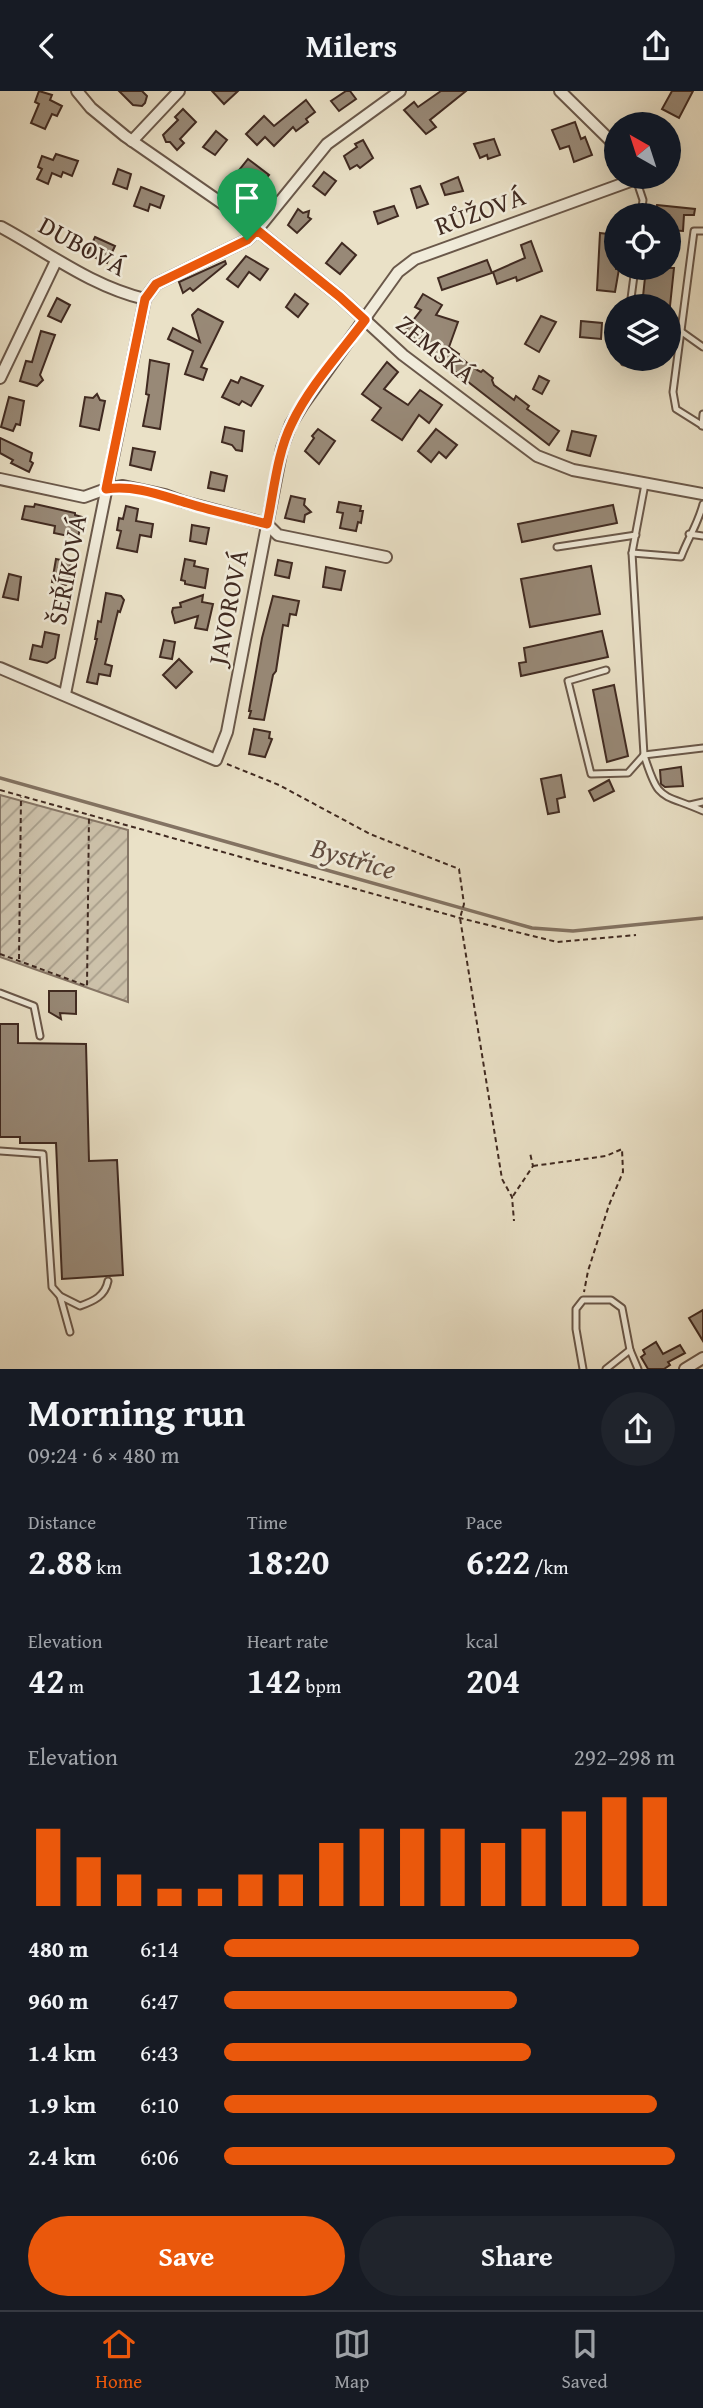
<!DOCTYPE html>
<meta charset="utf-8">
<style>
body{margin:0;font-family:"Gentium Book Plus",serif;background:#20242c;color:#f1f3f6;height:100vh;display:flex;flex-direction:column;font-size:26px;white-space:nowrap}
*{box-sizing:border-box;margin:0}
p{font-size:23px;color:#9ea1a6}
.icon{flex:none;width:38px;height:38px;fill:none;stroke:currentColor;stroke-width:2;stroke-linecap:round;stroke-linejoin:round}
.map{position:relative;height:1278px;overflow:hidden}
.details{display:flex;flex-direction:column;background:#171b24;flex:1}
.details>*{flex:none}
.needle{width:46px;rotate:321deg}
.controls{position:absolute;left:604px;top:21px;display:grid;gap:14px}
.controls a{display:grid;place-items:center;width:77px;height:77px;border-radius:50%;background:#171b24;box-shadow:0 7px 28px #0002;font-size:35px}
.pin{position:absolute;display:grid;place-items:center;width:60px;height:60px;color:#fff;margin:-72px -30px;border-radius:50% 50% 50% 0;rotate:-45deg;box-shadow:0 0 7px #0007}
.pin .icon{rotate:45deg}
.round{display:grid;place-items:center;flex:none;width:74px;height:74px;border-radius:37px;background:#20242c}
.headline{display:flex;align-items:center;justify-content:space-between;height:119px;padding:0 28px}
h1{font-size:38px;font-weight:600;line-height:52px}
.metrics{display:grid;grid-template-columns:repeat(3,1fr);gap:10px;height:119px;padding:7px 28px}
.metrics div{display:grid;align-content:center}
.metrics b{font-size:35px;font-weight:600}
.metrics small{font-size:19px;font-weight:400}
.metrics p{font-size:19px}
.chart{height:196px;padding:14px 28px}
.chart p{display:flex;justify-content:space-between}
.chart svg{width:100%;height:126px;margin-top:7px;stroke:#ea580c;stroke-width:6}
.button{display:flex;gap:14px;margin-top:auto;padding:14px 28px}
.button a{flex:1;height:80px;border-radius:42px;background:#ea580c;color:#fff;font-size:28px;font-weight:600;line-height:80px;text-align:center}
.button a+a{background:#20242c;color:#f1f3f6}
ul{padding:0 28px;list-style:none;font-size:23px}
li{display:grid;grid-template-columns:112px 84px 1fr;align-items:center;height:52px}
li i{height:18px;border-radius:9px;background:#ea580c}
header{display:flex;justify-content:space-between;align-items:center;height:91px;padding:0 28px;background:#171b24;font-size:32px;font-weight:600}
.tab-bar{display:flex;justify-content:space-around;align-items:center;height:98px;border-top:2px solid #363941;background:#171b24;font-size:19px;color:#9ea1a6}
.tab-bar a{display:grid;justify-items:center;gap:4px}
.tab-bar .selected{color:#ea580c}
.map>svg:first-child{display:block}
.garden{fill:url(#garden-furrows);stroke:#867666;stroke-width:2}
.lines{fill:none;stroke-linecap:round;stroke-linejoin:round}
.stream{stroke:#837363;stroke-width:3.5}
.building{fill:#988977;stroke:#402a21;stroke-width:2}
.lane-casing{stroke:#6a584a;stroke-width:9}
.street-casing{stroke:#6a584a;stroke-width:14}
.path{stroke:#402a21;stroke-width:2;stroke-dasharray:5 3.5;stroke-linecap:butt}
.lane{stroke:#f1ecdb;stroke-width:5}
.street{stroke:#f1ecdb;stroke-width:10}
.route-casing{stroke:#fff;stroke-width:14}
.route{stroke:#ea580c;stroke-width:9}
.labels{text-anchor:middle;stroke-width:5;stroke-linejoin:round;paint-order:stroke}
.street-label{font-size:26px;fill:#402a21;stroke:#f1ecdb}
.water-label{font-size:28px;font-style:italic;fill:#624e42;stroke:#f1ecdb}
</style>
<header><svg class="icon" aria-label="back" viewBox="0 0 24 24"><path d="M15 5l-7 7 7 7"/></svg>Milers<svg class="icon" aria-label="share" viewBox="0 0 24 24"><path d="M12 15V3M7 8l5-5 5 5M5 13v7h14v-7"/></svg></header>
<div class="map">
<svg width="703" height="1278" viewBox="0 0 703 1278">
<defs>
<pattern id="garden-furrows" width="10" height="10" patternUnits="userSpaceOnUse" patternTransform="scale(1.75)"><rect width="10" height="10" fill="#cdc2ab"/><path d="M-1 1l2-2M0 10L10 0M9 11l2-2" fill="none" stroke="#a89e8b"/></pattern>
</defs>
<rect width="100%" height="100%" fill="#eae1c7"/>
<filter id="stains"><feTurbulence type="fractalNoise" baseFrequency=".00286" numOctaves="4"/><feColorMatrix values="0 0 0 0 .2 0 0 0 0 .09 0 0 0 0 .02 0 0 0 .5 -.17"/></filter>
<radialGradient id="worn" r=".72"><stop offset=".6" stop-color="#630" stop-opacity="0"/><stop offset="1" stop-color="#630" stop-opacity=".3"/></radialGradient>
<polygon class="garden" points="0,704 128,739 128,911 0,866"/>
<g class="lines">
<polyline class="stream" points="0,687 532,837 573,840 703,827"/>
</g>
<g class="building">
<polygon points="39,0 52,4 50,9 62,15 57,25 52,23 45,38 31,32 39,13 35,11"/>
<polygon points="119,0 142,0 147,5 145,12 142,15 133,14"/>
<polygon points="212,0 238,0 224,13"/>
<polygon points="346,0 350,0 356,8 339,20 331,10"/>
<polygon points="441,0 466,0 430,29 436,36 426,43 404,19 414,11 418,16"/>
<polygon points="672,0 693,0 679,27 662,18"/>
<polygon points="306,9 315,21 306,28 308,31 296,40 293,36 274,55 265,46 257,54 246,43 264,25 274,35"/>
<polygon points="183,18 196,31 180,48 184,52 177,59 170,51 166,51 163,44 178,29 175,26"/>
<polygon points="575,31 581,48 585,46 592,64 574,71 569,55 560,58 552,39"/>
<polygon points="216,40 227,49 215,64 203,56"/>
<polygon points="494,48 500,64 488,68 487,64 480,67 474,53"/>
<polygon points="363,49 373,67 360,77 357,74 350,78 344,65 357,56 355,53"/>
<polygon points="56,63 78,70 72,85 63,81 61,86 52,82 48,93 37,88 42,78 38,76 42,65 53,69"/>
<polygon points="248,68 269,84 252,104 232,88"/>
<polygon points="118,78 131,83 127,98 113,93"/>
<polygon points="324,81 336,90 325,104 313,95"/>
<polygon points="458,86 463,100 445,104 441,93"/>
<polygon points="420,95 428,113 417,117 411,98"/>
<polygon points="141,96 164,105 160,117 150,113 148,120 134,115"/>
<polygon points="657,114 695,118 694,124 684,124 683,140 668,139 668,124 656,124"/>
<polygon points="394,115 398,125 378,133 374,121"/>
<polygon points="298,118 303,122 309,120 308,126 311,128 297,142 288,134"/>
<polygon points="600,142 616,144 616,178 619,178 615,201 597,199"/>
<polygon points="95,146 115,155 107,172 87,163"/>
<polygon points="531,150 542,180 517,190 516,186 497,193 493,181 525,167 521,154"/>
<polygon points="342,152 356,164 340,183 326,172"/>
<polygon points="246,165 268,178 260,189 249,181 238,196 227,188"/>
<polygon points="487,169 492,182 442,199 438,187"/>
<polygon points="225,170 226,173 193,200 190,197 183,202 179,191"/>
<polygon points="646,177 674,177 670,215 642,215"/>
<polygon points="295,203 308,213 298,226 286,216"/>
<polygon points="423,203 442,214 436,224 458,231 449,256 459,263 458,265 477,279 481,281 483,279 493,287 492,289 494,294 514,309 516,305 529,315 527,318 559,340 549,354 404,241 421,219 415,216"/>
<polygon points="57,207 70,214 61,231 48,225"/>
<polygon points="198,218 223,231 201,276 207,278 203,289 185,283 193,260 168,248 173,237 200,251 192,224"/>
<polygon points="541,225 556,231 539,261 525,253"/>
<polygon points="581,230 602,232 601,248 580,246"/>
<polygon points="41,240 55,244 40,284 43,289 37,295 20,290 26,270 32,271"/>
<polygon points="150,269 169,273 160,338 143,335 149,304 146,303"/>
<polygon points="387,271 398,281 384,298 408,314 420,299 442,314 429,332 419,324 402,349 372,329 381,317 362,303"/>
<polygon points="539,285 549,290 542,303 533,298"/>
<polygon points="241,286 263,295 251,315 242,310 239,314 222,306 231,289 238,292"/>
<polygon points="97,303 100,309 105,310 99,339 80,335 85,306 93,307"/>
<polygon points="9,306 24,310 20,334 16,333 13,340 1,336"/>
<polygon points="225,336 244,340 242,360 236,359 232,354 222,351"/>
<polygon points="318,338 335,350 319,373 305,360 314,347 312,345"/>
<polygon points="436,338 457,354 446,367 439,361 431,371 418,360"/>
<polygon points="572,340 596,345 590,365 567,359"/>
<polygon points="0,347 32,362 30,370 33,372 29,381 11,372 13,369 0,362"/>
<polygon points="133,357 155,361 151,379 130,374"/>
<polygon points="211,381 227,385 224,400 208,397"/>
<polygon points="291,405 305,408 304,414 311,421 305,424 304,431 285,427"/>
<polygon points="339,411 361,415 360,420 363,420 361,432 358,431 356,440 340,437 343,422 337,421"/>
<polygon points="35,413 75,422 75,424 82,426 78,447 54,442 55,435 22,428 25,415 34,416"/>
<polygon points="613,414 617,432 522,451 518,433"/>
<polygon points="126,415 138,418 136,430 153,433 151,446 140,444 137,461 117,457 121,440 117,439 119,427 123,428"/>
<polygon points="192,434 209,437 206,453 190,450"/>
<polygon points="56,468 71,471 69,483 71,489 66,494 52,491"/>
<polygon points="185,468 195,470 194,475 208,478 205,497 185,493 185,490 181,489"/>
<polygon points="278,469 292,472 289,487 275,484"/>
<polygon points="591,475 600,523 530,536 521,488"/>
<polygon points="326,476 345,480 341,499 323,496"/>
<polygon points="9,483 21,486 18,509 3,506"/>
<polygon points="106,502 121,505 124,509 120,521 118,520 105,573 112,575 110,585 99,583 97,593 87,591 97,548 95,548 98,530 101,531"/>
<polygon points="203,504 202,511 213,513 207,539 195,537 198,525 175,532 172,521 173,517 181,516 180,512"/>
<polygon points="273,505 299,510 296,524 290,523 288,535 283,534 276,580 273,584 264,629 249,627 251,620 249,620 262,547"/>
<polygon points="602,540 608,566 521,585 519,572 526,571 524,557"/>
<polygon points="45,541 59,544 55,567 47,572 30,568 33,554 42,556"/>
<polygon points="164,549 175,551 172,568 160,566"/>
<polygon points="179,568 192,581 176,597 163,584"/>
<polygon points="614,594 628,665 607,671 593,599"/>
<polygon points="254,638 270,641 269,647 272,648 265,666 249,663"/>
<polygon points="681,676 683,695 665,696 661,693 660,679"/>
<polygon points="561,684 565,706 557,708 559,721 548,723 541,688"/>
<polygon points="609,689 614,700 594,710 589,700"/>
<polygon points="49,900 76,900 76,923 60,922 61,928 49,921"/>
<polygon points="0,933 18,933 18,952 86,953 89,1070 117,1069 123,1184 62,1188 56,1052 20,1052 20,1046 0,1046"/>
<polygon points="703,1219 703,1250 689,1227"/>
<polygon points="656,1251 663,1263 680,1254 685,1262 668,1271 670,1274 664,1278 648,1278 641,1266 645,1263 643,1259"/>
</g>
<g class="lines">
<g class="lane-casing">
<g id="lane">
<polyline points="636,88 643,109 641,124"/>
<polyline points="703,140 694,140 673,301 676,318 703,335"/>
<polyline points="630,215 635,177"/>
<polyline points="679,239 703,256"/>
<polyline points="624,271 624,268"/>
<polyline points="702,335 703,323"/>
<polyline points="645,393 632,462 644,664 703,657"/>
<polyline points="689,443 703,445"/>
<polyline points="557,456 636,444"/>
<path d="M632 462 681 466C688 447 698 433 703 413"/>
<polyline points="606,579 568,590 591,683 628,682 644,664"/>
<path d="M644 664C659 712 660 701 703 720"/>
<polyline points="690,714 703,711"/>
<polyline points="0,902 34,915 40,945"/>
<path d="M0 1060 43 1063 52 1196 60 1205 80 1215C94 1210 105 1205 108 1190"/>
<polyline points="60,1205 70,1241"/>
<polyline points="583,1278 576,1238 576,1218 583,1209 611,1209 622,1217 630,1259 638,1278"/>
<polyline points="606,1278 630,1259"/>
</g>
</g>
<g class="street-casing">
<g id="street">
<polyline points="77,0 91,17 125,45 236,122 340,206 403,264 537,365 573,379 703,403"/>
<polyline points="560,0 616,55"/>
<polyline points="132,50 179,0"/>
<path d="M1 136C49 162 91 195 145 208"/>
<polyline points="0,287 56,170"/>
<polyline points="0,388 84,406 106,398 123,395 165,404 184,411 267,433 278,444 386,466"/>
<polyline points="0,577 216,669 227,641 282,357 291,333 302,315 398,181 415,168 636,88 635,86"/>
<polyline points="65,603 145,208 156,193 247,149 257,139 327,53 400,0"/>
<polyline points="685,1278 703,1267"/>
</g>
</g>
<g class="path">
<polyline points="227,673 279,694 370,743 459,778 464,813 460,827 502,1088 512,1106 514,1130"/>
<polyline points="0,699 460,827 557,851 636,844"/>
<polyline points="0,863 87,895 89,724"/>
<polyline points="19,868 21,706"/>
<polyline points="533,1075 606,1065 622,1058 623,1081 609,1114 588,1180 584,1201"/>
<polyline points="513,1105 533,1075 530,1062"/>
</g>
<use href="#lane" class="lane"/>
<use href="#street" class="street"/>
</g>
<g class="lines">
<g class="route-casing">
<path id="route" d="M257 139 340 206 365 229C341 261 309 296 292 332 277 362 274 400 267 433 241 426 213 420 187 412 160 404 135 394 106 398L145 208 156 193 247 149Z"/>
</g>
<use href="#route" class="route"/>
</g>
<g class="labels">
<g class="street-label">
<text transform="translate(480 120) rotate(-20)" y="9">RŮŽOVÁ</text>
<text transform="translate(83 155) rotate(29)" y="9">DUBOVÁ</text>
<text transform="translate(436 258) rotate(39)" y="9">ZEMSKÁ</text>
<text transform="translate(67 479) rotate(-79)" y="9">ŠEŘÍKOVÁ</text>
<text transform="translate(228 516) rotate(-79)" y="9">JAVOROVÁ</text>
</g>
<g class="water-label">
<text transform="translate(354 767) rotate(16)" y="10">Bystřice</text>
</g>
</g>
<rect width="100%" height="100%" filter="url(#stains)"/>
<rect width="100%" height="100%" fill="url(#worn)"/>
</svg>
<div class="controls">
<a><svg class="needle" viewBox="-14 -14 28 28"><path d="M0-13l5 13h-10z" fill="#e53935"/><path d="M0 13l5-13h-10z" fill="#9ea1a6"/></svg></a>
<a><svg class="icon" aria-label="locate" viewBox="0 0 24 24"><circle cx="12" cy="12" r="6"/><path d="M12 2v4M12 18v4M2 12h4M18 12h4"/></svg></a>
<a><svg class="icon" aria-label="layers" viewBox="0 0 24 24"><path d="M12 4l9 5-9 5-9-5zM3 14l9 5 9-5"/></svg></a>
</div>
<div class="pin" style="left:247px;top:149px;background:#1e9e55"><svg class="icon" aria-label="arrive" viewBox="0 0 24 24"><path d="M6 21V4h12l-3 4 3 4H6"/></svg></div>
</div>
<section class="details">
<div class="headline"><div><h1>Morning run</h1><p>09:24 · 6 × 480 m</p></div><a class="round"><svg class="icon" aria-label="share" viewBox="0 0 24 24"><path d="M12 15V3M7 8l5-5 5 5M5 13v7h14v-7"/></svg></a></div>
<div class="metrics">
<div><p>Distance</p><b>2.88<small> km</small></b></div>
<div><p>Time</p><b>18:20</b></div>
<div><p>Pace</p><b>6:22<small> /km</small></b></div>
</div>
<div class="metrics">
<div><p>Elevation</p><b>42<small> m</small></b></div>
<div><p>Heart rate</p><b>142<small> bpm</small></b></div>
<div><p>kcal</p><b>204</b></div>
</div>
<div class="chart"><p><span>Elevation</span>292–298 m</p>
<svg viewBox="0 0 160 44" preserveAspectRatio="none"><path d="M5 44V17M15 44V27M25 44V33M35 44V38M45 44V38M55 44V33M65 44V33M75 44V22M85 44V17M95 44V17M105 44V17M115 44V22M125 44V17M135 44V11M145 44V6M155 44V6"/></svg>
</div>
<ul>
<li><b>480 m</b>6:14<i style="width:92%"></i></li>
<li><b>960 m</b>6:47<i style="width:65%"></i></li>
<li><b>1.4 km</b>6:43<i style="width:68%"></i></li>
<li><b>1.9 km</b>6:10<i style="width:96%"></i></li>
<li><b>2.4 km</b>6:06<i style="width:100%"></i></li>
</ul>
<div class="button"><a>Save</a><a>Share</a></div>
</section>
<nav class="tab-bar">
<a class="selected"><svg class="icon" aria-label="home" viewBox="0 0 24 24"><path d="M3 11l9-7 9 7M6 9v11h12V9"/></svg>Home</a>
<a><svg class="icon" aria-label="map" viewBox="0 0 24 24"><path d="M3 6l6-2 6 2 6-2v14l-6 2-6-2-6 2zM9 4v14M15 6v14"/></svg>Map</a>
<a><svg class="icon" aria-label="saved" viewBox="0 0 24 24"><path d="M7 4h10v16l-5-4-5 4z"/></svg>Saved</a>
</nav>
